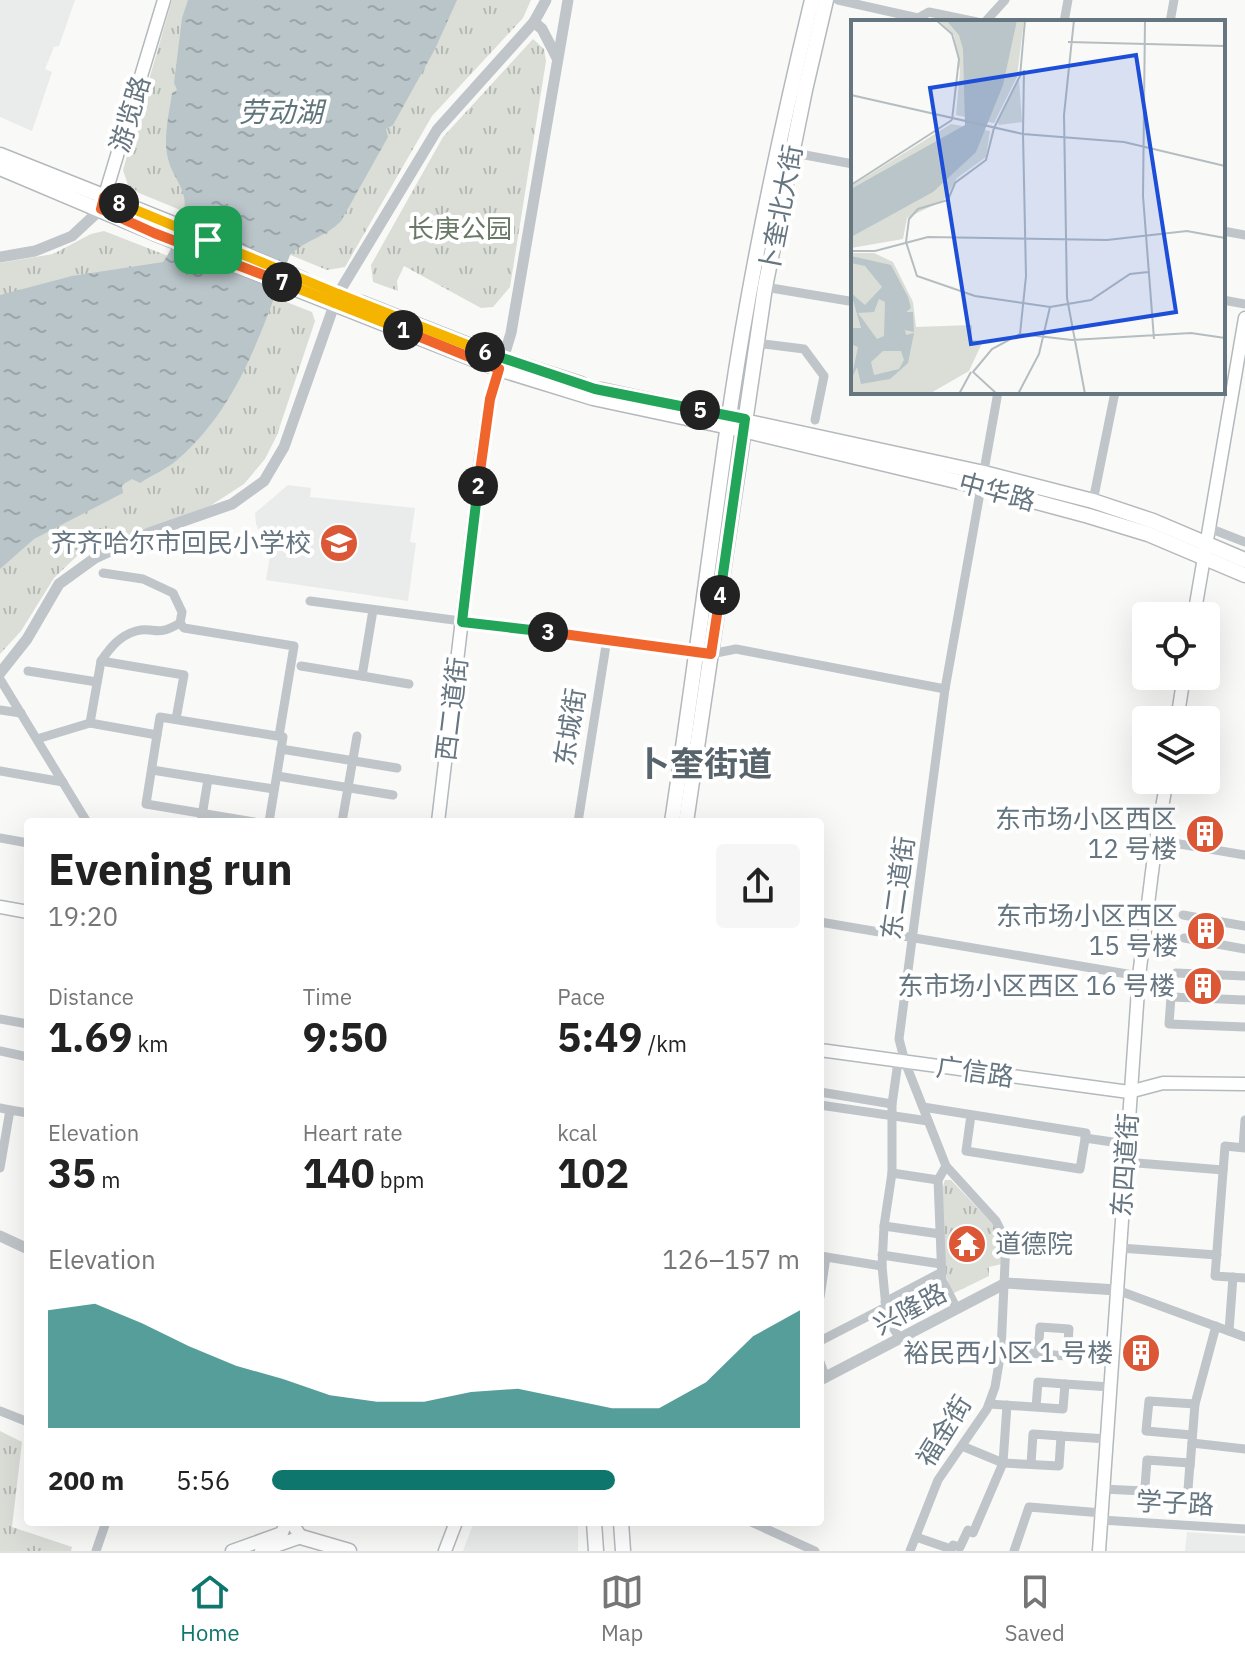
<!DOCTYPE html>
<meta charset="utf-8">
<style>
body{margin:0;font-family:"IBM Plex Sans","Noto Sans SC",sans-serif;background:#f6f6f6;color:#222;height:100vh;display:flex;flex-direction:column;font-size:30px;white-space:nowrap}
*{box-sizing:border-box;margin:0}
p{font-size:26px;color:#767676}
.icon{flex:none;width:44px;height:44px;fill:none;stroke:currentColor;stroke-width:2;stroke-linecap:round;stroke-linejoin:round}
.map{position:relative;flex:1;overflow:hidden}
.side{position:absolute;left:24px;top:818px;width:800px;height:708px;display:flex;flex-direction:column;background:#fff;border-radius:8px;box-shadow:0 8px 32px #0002}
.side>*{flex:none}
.buttons{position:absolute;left:1132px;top:602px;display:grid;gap:16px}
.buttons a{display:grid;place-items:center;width:88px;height:88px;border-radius:8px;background:#fff;box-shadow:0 8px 32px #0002;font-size:40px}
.pin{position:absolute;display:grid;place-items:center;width:68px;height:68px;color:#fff;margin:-34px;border-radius:16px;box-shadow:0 4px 12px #0006}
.km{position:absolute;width:40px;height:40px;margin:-20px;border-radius:50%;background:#222;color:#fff;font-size:22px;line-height:40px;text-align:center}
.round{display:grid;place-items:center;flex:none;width:84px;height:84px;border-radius:8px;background:#f6f6f6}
.headline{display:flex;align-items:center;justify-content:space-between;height:136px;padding:0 24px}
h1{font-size:44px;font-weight:700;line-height:60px}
.figures{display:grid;grid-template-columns:repeat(3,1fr);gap:12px;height:136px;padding:8px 24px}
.figures div{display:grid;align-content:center}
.figures b{font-size:40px;font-weight:700}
.figures small{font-size:22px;font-weight:400}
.figures p{font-size:22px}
.chart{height:224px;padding:16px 24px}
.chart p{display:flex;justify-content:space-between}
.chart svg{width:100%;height:144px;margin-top:8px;fill:#0f766e;opacity:.7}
ul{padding:0 24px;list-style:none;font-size:26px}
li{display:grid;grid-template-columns:128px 96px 1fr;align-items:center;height:60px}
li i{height:20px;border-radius:10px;background:#0f766e}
.tab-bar{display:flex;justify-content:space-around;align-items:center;height:112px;border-top:2px solid #e0e0e0;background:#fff;font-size:22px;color:#767676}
.tab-bar a{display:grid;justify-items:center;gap:4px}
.tab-bar .active{color:#0f766e}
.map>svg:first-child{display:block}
.built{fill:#eaebeb}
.grass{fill:url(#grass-tufts)}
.water{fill:url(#water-ripples)}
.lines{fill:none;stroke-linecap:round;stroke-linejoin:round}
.secondary-casing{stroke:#b3b9bd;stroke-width:15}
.primary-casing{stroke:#b4b9bd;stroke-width:17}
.minor{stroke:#c0c5c9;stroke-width:9}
.tertiary{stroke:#c0c5c9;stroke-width:11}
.secondary{stroke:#fff;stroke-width:12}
.primary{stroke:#fff;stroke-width:14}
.split-1-casing{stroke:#fff;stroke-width:16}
.split-2-casing{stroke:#fff;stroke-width:16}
.split-3-casing{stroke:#fff;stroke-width:16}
.split-4-casing{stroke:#fff;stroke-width:16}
.split-5-casing{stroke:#fff;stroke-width:16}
.split-6-casing{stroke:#fff;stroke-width:16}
.split-7-casing{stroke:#fff;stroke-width:16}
.split-8-casing{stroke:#fff;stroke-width:16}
.split-9-casing{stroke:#fff;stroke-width:16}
.split-1{stroke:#f5b400;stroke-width:10}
.split-2{stroke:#f0652b;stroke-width:10}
.split-3{stroke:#22a559;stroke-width:10}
.split-4{stroke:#f0652b;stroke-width:10}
.split-5{stroke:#22a559;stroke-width:10}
.split-6{stroke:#22a559;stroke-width:10}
.split-7{stroke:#f5b400;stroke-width:10}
.split-8{stroke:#f0652b;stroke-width:10}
.split-9{stroke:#f5b400;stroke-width:10}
.labels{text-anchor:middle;stroke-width:8;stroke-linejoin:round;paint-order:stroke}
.street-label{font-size:26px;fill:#667681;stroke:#fff}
.park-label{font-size:26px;fill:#697965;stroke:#fff}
.poi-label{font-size:26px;fill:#667681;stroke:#fff;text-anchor:end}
.water-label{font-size:28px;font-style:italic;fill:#60757b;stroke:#fff}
.district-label{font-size:34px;font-weight:bold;fill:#58646c;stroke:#fff}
.inset-road{fill:none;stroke:#b5bdc1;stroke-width:2}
.view{fill:#1d4ed8;fill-opacity:0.15;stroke:#1d4ed8;stroke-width:4}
.inset-edge{fill:none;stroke:#667681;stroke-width:4}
</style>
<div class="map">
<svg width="1245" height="1551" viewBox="0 0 1245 1551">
<defs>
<pattern id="grass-tufts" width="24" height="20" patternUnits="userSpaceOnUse" patternTransform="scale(2)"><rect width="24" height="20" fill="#daded7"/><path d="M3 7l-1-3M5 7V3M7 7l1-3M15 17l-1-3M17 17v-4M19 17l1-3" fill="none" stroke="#b5b9b4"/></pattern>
<pattern id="water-ripples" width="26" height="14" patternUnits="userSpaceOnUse" patternTransform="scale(2)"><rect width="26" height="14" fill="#b9c5c9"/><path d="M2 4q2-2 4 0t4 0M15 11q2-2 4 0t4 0" fill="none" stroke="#9aa5a9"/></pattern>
</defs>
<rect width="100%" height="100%" fill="#f9f9f7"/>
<g class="built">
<polygon points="0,0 75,0 59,46 54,47 45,69 52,72 32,131 0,117"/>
<polygon points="288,485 311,488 310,497 415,508 410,542 416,543 408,601 266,580 270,556 256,524 255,513"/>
<polygon points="474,1522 578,1522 578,1551 463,1551"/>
<polygon points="1187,1532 1245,1536 1245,1551 1185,1551"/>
</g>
<g class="grass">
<polygon points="172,0 531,0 523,18 432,116 345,267 327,270 139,193 128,185 123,170"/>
<polygon points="533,39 544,49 546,61 510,287 493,307 481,308 404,266 397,281 398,291 373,282 371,265 443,137"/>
<polygon points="104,231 312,312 315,321 277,435 265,459 244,484 210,506 77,556 54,578 21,631 0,654 0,263 53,254 91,234"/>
<path d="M945 1180H951L993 1224 998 1234 1002 1264 989 1267V1276L952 1294C942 1272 936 1202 945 1180Z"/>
<polygon points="0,1431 22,1442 12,1527 72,1547 71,1551 0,1551"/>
</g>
<path class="water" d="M188 0H457L435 49 393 125 386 129 388 137 341 221C326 237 305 240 290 255 262 329 240 406 177 460 167 469 152 475 140 483L132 479 122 485 123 493 34 539 0 569V295L72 276 163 262C173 249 188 214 184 197 182 185 172 174 169 162 162 141 169 115 172 93L177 90 174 83 182 18Z"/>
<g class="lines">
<g class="secondary-casing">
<g id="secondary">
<polyline points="102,205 164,0"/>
<polyline points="1194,616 1245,318"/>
<polyline points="1177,720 1184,676"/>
<polyline points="438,822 480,467 490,399 502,362"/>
<polyline points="0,907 28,912"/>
<polyline points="820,1050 1129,1092 1163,1083 1245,1084"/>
<polyline points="232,1551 282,1533 286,1522"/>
<polyline points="261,1551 301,1537 291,1522"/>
<polyline points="445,1551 456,1522"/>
<polyline points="1099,1551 1139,976 1156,840 1167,780"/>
</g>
</g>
<g class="primary-casing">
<g id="primary">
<polyline points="0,155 171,223 304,280"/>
<polyline points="0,168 154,233 499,369 593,398 743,430 981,487 1089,516 1148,534 1245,575"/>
<polyline points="361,303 503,359 581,384"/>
<polyline points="601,390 984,473 1093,501 1153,521 1245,560"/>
<path d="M672 822C693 683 711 542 731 403 751 268 780 133 812 0"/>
<polyline points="686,822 765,287 805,90 826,0"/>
<polyline points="594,1522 596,1551"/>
<polyline points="621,1522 623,1551"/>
<polyline points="301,1537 349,1551"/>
</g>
</g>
<g class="minor">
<polyline points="838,0 918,18 920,22"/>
<polyline points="917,22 918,18 929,12 977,22"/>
<polyline points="985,22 1005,0"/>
<polyline points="1064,22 1068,0"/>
<polyline points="1170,22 1174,0"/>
<polyline points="789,152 853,164"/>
<polyline points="1223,231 1245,235"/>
<polyline points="765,287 849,301"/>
<polyline points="1223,300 1245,304"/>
<polyline points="756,343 804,349 824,376 815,420"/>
<polyline points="1093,501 1115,392"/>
<polyline points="1209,528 1245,542"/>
<polyline points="103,573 143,579 173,593 182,612 180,623"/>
<polyline points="310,601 711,654 736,649 945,689"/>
<path d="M101 661C110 648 119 636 136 631 155 626 155 638 180 623L184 628 294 646 279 736"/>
<polyline points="301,666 362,676 373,610"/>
<polyline points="28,671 97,682"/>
<polyline points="362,676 409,684"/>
<polyline points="0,679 87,822"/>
<polyline points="0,710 21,713"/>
<polyline points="90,723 101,661 184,675 176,719"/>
<polyline points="157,735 160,717 283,737 269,822"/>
<polyline points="37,739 90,723 157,735 146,804 254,822"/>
<polyline points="281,749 397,768"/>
<polyline points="152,770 208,779 201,822"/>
<polyline points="0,771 63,782"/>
<polyline points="277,776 393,795"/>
<polyline points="208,779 274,789"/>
<polyline points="342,822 357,736"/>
<polyline points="578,822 607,639"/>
<polyline points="0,838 28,843"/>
<polyline points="1156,840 1245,855"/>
<polyline points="1183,915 1245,926"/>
<polyline points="820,922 1139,976"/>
<polyline points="1184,938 1245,949"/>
<polyline points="1176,973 1245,976"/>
<polyline points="1245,1000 1171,997 1169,1024 1245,1027"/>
<polyline points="0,1019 28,1024"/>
<polyline points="0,1051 28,1057"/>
<polyline points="820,1092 892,1104"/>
<polyline points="820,1105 928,1121"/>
<polyline points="923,1107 1086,1133 1080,1169 966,1151 971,1115"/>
<polyline points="0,1108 10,1110 0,1168"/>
<polyline points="10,1110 28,1113"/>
<polyline points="1085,1138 1126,1144"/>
<polyline points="1243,1147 1245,1120"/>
<polyline points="1245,1148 1225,1146 1215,1276 1245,1278"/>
<polyline points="1125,1162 1223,1170"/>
<polyline points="946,1166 938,1180 942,1280 957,1309"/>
<polyline points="892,1173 892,1104 898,1062"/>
<polyline points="884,1226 940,1234"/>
<polyline points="1120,1248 1217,1255"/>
<polyline points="882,1255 941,1264"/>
<polyline points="820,1256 882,1266 884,1226 892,1173 938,1180"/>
<polyline points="882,1266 887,1318 900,1339"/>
<polyline points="1117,1290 1245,1337"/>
<polyline points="820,1297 826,1257"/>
<polyline points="885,1302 942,1272"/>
<polyline points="1229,1331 1233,1277"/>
<polyline points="820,1341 886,1307"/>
<polyline points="1001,1351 1067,1356 1069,1329 1040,1327 1038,1354"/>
<polyline points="820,1362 826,1378"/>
<polyline points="1065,1384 1110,1387"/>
<polyline points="989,1404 1063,1409 1065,1384 1038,1382 1036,1407"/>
<polyline points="1007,1405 1003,1463 1059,1466 1061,1436 1107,1439"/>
<polyline points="0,1411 28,1422"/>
<polyline points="1192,1435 1146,1431 1149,1401 1195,1404"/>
<polyline points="1192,1443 1245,1449"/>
<polygon points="1147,1460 1190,1463 1187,1503 1144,1500"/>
<polyline points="1031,1464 1033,1434 1061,1436"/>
<polyline points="1190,1467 1195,1404 1216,1326"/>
<polyline points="1103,1489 1144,1491"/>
<polyline points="1101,1520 1245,1529"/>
<polyline points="751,1522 815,1551"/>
<polyline points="916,1537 951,1549 953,1545 960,1547 968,1530 973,1533 1003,1463 962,1446"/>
<polyline points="96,1551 106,1522"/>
<polyline points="910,1551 938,1480 987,1409 995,1387 1001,1351 1006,1241 996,1221 946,1166 905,1062 899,1039 945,689 998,392"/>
<polyline points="1014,1551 1029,1507 1102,1513"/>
</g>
<g class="tertiary">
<polyline points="534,22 542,29 557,58"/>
<polyline points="0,257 35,251 72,236 101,209"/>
<polyline points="503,359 511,333 568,0"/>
<polyline points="0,673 27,639 59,584 95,558 149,533 232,504 264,481 284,447 338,294 437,130 534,22 546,0"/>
<polyline points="0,1236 28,1249"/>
<polyline points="820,1380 1006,1283 1117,1290"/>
</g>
<use href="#secondary" class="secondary"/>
<use href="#primary" class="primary"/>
</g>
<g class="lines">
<g class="split-1-casing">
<polyline id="split-1" points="208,240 338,294 335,303 403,330"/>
</g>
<g class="split-2-casing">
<polyline id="split-2" points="403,330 499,369 490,399 478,486"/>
</g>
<g class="split-3-casing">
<polyline id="split-3" points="478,486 462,622 548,632"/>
</g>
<g class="split-4-casing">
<polyline id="split-4" points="548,632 711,654 720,595"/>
</g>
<g class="split-5-casing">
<polyline id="split-5" points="700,410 745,419 720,595"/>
</g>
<g class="split-6-casing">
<polyline id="split-6" points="485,352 595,389 700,410"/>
</g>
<g class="split-7-casing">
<polyline id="split-7" points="282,282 335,303 338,294 485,352"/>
</g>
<g class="split-8-casing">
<polyline id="split-8" points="119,203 104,197 101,209 154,233 282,282"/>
</g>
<g class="split-9-casing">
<polyline id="split-9" points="119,203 208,240"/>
</g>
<use href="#split-1" class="split-1"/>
<use href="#split-2" class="split-2"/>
<use href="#split-3" class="split-3"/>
<use href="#split-4" class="split-4"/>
<use href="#split-5" class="split-5"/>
<use href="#split-6" class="split-6"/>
<use href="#split-7" class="split-7"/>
<use href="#split-8" class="split-8"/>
<use href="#split-9" class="split-9"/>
</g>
<defs>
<g id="school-disc" transform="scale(2)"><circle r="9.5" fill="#db5736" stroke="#fff"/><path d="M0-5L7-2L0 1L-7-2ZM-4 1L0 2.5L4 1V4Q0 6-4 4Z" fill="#fff"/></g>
<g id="building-disc" transform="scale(2)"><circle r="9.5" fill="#db5736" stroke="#fff"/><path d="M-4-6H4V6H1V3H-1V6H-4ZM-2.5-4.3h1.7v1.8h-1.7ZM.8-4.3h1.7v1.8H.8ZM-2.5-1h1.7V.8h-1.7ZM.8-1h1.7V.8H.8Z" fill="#fff"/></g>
<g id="temple-disc" transform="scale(2)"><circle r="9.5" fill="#db5736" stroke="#fff"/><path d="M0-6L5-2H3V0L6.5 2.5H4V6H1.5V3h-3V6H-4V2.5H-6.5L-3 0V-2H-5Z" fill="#fff"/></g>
</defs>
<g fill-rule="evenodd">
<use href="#school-disc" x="339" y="543"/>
<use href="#building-disc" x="1205" y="834"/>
<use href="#building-disc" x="1206" y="931"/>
<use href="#building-disc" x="1203" y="986"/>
<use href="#temple-disc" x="967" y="1244"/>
<use href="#building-disc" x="1141" y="1353"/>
</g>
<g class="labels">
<g class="street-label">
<text transform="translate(130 114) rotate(-73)" y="9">游览路</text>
<text transform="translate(781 209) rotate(-79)" y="9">卜奎北大街</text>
<text transform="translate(997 492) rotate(15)" y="9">中华路</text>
<text transform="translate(452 709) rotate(-83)" y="9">西二道街</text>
<text transform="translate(570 727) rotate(-81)" y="9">东城街</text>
<text transform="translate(898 888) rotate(-82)" y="9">东二道街</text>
<text transform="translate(975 1072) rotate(8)" y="9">广信路</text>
<text transform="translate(1125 1165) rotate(-86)" y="9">东四道街</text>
<text transform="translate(910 1309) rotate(-28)" y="9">兴隆路</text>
<text transform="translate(944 1431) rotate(-58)" y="9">福金街</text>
<text transform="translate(1175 1503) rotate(3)" y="9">学子路</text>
</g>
<g class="park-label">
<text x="460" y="238">长庚公园</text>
</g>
<g class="poi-label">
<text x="311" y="552">齐齐哈尔市回民小学校</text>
<text x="1177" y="828">东市场小区西区<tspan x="1177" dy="30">12 号楼</tspan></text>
<text x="1178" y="925">东市场小区西区<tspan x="1178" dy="30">15 号楼</tspan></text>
<text x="1175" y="995">东市场小区西区 16 号楼</text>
<text x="995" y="1253" text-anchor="start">道德院</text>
<text x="1113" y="1362">裕民西小区 1 号楼</text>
</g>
<g class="water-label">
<text x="281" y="122">劳动湖</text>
</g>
<g class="district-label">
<text x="704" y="776">卜奎街道</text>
</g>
</g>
<g transform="translate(851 20)">
<rect width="374" height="374" fill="#f9f9f7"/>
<path d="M87 0H173L166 57 143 103 105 95 109 51 103 15ZM168 60 171 102 148 105 147 102ZM100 104 139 111 135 137 106 158 93 180 56 198 52 219 0 228V166ZM0 233H23L42 242 62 282 65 307 121 305V320L132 321 118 351 78 374H0Z" fill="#daded7"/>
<path d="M0 243 14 246 31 267 14 285 0 273ZM27 279 34 281 33 316 26 319 7 293 20 294ZM32 330 51 332 53 340 48 349 23 355 20 342Z" fill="#daded7"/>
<path d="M95 0H166L152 65 125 132 82 172 0 217V169L114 105 112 29 108 15ZM0 236 40 245 57 277 60 288 55 292H62L63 312 54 310 55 315 63 313 57 343 39 359 10 364 6 347 0 360 7 327 0 324V308H10L0 273 14 285 31 267 14 246 0 243ZM28 279 34 282 33 316 26 319 7 293 23 292ZM32 331H50L53 340 48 349 23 355 20 342Z" fill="#b9c5c9" fill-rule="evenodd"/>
<path class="inset-road" d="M85 0 101 14 108 39 101 100M174 0 169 56 143 108 135 140 104 163 97 180 67 189 58 199 55 222 66 256 124 276 199 287 240 280 279 254 297 252M223 0 213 95 216 278 234 374M294 0 292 176 303 319M217 22 374 26M0 75 172 114 273 122 374 146M172 114 173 50M0 165 101 100M0 231H24L77 217 256 220 336 211 374 218M169 314 221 320 340 313 374 318M169 314 175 256 172 114M108 374 120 352M146 374 122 352 141 329 169 314M167 374 188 334 199 287"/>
<path class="view" d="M285 35 325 292 120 324 79 68Z"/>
<rect width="374" height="374" class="inset-edge"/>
</g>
</svg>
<div class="buttons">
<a><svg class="icon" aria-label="locate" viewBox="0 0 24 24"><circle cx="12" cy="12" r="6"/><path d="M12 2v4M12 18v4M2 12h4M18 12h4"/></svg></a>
<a><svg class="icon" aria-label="layers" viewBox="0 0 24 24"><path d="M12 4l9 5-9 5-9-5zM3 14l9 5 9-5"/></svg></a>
</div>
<div class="pin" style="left:208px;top:240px;background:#1e9e55"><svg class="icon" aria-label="arrive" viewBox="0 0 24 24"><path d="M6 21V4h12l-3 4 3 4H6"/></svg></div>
<b class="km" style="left:403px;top:330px">1</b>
<b class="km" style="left:478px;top:486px">2</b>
<b class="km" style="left:548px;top:632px">3</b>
<b class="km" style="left:720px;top:595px">4</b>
<b class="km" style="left:700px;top:410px">5</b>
<b class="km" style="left:485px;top:352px">6</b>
<b class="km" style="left:282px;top:282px">7</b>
<b class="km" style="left:119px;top:203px">8</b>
<section class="side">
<div class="headline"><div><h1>Evening run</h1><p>19:20</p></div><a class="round"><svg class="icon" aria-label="share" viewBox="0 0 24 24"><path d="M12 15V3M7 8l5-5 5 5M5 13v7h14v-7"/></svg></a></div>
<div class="figures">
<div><p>Distance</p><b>1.69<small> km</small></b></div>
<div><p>Time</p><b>9:50</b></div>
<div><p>Pace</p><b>5:49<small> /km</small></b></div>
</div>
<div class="figures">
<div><p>Elevation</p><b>35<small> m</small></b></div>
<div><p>Heart rate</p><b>140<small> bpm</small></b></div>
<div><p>kcal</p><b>102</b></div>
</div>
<div class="chart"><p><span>Elevation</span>126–157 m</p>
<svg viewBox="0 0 160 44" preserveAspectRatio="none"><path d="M0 44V8L10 6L20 12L30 19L40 25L50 29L60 34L70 36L80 36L90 33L100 32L110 35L120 38L130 38L140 30L150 16L160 8V44z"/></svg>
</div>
<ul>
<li><b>200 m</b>5:56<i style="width:65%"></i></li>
</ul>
</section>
</div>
<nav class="tab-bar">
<a class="active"><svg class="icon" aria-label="home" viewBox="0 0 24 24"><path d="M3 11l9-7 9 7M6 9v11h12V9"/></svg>Home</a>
<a><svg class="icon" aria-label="map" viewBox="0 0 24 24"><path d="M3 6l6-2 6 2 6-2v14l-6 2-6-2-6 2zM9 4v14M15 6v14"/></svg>Map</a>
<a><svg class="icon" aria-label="saved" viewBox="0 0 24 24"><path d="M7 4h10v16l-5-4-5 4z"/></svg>Saved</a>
</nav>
